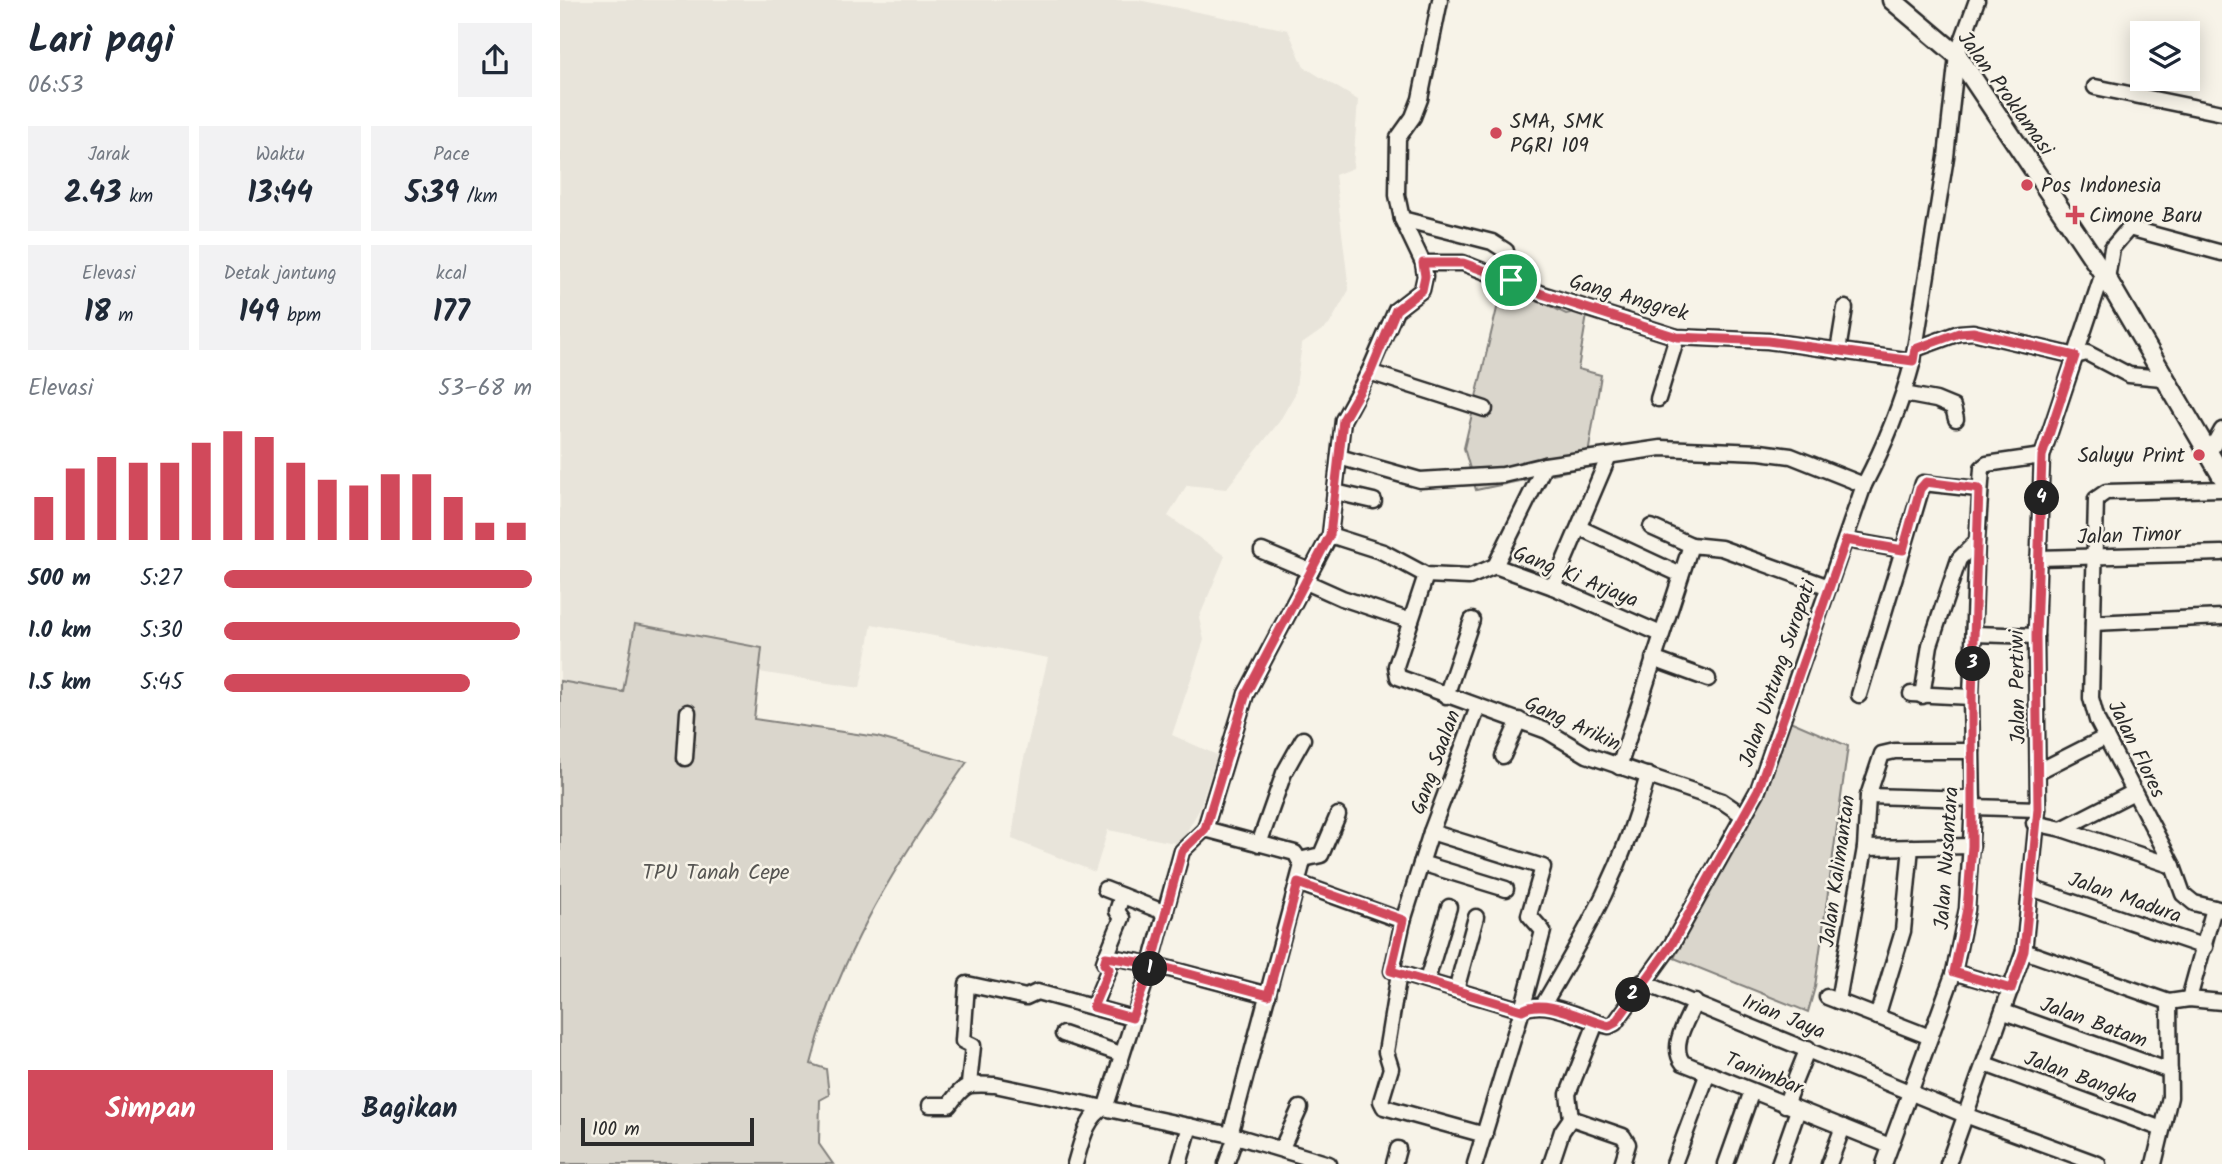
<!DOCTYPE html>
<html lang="id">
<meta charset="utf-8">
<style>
body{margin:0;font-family:Kalam,sans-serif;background:#f2f2f3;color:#1f2937;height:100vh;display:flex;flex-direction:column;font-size:26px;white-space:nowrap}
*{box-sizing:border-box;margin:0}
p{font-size:23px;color:#747a83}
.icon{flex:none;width:38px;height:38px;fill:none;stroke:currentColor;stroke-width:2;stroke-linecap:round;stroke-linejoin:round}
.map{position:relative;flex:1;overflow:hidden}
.side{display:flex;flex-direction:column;background:#fff;width:560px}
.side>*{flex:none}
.buttons{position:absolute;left:1570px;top:21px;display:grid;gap:14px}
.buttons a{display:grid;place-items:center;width:70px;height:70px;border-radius:0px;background:#fff;box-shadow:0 4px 18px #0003;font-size:35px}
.scale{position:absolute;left:21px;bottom:18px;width:173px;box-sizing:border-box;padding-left:7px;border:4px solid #2b2b2b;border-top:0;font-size:19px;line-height:24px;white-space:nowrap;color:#2b2b2b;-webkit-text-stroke:5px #f7f3e8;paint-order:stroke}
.pin{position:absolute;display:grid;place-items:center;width:60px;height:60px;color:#fff;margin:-30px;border:4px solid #fff;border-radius:50%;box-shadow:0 2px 7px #0007}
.km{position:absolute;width:35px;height:35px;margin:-18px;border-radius:50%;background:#222;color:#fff;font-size:19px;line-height:35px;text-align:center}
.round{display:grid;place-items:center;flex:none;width:74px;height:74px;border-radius:0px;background:#f2f2f3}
.headline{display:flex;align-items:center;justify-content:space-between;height:119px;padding:0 28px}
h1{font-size:38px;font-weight:600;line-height:52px}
.metrics{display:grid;grid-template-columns:repeat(3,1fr);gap:10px;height:119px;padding:7px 28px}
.metrics div{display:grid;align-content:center;border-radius:0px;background:#f2f2f3;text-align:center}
.metrics b{font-size:30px;font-weight:600}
.metrics small{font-size:19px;font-weight:400}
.metrics p{font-size:19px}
.chart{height:196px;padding:14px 28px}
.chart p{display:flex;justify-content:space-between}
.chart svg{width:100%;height:126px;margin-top:7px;stroke:#d1495b;stroke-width:6}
.button{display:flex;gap:14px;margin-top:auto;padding:14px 28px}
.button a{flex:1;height:80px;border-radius:0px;background:#d1495b;color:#fff;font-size:28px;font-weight:600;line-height:80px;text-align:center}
.button a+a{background:#f2f2f3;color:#1f2937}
ul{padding:0 28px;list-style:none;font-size:23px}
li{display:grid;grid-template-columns:112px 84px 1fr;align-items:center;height:52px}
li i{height:18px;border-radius:9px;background:#d1495b}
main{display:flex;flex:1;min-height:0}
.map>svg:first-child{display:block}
.built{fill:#e8e4da}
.green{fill:#dad6cc;stroke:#82807c;stroke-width:2}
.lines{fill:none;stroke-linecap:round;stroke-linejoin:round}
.minor-casing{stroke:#2b2b2b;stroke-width:19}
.major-casing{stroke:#2b2b2b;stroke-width:23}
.minor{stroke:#f7f3e8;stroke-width:14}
.major{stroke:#f7f3e8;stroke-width:18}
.route-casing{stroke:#fff;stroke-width:14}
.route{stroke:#d1495b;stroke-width:9}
.poi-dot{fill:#d1495b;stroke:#f7f3e8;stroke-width:2.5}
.labels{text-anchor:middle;stroke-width:5;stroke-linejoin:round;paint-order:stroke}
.street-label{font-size:21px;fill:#2b2b2b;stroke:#f7f3e8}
.poi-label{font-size:21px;fill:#2b2b2b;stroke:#f7f3e8;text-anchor:start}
.park-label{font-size:21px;fill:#575653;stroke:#f7f3e8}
</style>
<main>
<section class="side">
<div class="headline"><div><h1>Lari pagi</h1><p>06:53</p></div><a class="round"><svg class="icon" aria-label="share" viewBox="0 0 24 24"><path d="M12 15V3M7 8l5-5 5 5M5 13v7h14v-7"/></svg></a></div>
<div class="metrics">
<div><p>Jarak</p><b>2.43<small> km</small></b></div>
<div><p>Waktu</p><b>13:44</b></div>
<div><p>Pace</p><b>5:39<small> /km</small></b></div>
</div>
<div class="metrics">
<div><p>Elevasi</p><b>18<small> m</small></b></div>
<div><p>Detak jantung</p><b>149<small> bpm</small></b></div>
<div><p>kcal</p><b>177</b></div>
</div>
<div class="chart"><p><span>Elevasi</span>53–68 m</p>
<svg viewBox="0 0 160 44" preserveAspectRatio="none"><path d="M5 44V29M15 44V19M25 44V15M35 44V17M45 44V17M55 44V10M65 44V6M75 44V8M85 44V17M95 44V23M105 44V25M115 44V21M125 44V21M135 44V29M145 44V38M155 44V38"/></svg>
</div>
<ul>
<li><b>500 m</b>5:27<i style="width:100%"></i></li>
<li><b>1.0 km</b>5:30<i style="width:96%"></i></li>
<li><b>1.5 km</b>5:45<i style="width:80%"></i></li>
</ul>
<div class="button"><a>Simpan</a><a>Bagikan</a></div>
</section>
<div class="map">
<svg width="1662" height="1164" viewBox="0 0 1662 1164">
<rect width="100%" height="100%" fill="#f7f3e8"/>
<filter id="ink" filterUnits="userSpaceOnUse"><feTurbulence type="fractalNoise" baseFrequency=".0143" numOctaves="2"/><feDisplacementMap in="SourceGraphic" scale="14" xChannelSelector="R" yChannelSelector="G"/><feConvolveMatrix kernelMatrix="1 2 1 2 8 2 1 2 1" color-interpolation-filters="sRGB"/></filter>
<g filter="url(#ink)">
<polygon class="built" points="0,0 578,0 728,30 744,67 798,100 793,168 775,175 789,290 769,325 742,344 735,394 719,422 666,489 627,485 608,516 665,556 639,618 644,640 612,735 657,755 639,810 620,844 548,830 535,872 452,839 461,771 488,658 312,624 300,688 199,672 202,648 75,624 63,692 0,681"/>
<g class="green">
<polygon points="943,283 1006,314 1028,309 1018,369 1041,375 1026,467 916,490 904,448"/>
<path d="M75 624 202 648 194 719 317 737 407 762C341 856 279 952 251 1064L266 1069 269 1095 260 1100 259 1144 273 1164H0V681L63 692Z"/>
<polygon points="1230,721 1288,746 1255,987 1248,1012 1114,958 1211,778"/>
</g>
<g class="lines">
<g class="minor-casing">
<g id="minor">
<polyline points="1535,87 1662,113"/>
<polyline points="842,219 932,242 946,251 951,280"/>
<polyline points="863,263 903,263 982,294 1117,337 1208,341 1353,361"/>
<polyline points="1547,279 1552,248 1569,228 1662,253"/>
<polyline points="1355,349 1399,333 1413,332 1515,356 1527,353 1569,375 1602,378"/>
<polyline points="1278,351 1285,308"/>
<polyline points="809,372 925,409"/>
<polyline points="1344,394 1376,400 1393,407 1396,419"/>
<polyline points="1098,399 1117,337"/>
<polyline points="1649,453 1662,430"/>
<polyline points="1482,456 1543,273"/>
<polyline points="779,457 860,480 943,475 985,465"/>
<polyline points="1662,489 1546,492 1536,499 1531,698 1537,720 1613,866 1623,894 1634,903 1662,910"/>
<polyline points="775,492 814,501"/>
<polyline points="1091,527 1131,545"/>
<polyline points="1020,528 1121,575"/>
<polyline points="770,535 823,552 866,575 909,577 935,566"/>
<polyline points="1286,540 1343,550 1299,695"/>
<polyline points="1343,550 1363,483 1418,489"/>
<polyline points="702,551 750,571"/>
<polyline points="1478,558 1662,553"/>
<polyline points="866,575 836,666 838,677 987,731 1027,755 1162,801 1184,816"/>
<polyline points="744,581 782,598 851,621"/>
<polyline points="993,587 1048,458"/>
<polyline points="1533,623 1662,617"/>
<polyline points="1101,634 993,587 935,566 985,465 1101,448 1200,452 1231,456 1304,485"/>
<polyline points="1414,634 1476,636"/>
<polyline points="1093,659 1148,679"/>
<polyline points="1351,694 1411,697"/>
<polyline points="886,696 912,620"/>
<polyline points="1362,696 1370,645 1399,559 1417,541 1422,468 1427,464 1482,456 1476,636 1478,809 1464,951 1388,1164"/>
<polyline points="943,756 959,720"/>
<polyline points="125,758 128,712"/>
<polyline points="1059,767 1131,545 1161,548 1269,587"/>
<polyline points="1479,771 1546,737"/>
<polyline points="1308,796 1413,799"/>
<polyline points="1413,807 1478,809"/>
<polyline points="1474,823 1502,829 1613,866"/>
<polyline points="645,829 735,853 742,865 670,1135"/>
<polyline points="1502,829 1574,792"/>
<polyline points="699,844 724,773 743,739"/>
<polyline points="1305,848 1412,846"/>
<polyline points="739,860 761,855 778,815"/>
<polyline points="861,863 946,889"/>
<polyline points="738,883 843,921 832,971 962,1010 983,931 969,915 983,867 871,832"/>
<polyline points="1471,888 1645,947"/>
<polyline points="545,889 606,913"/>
<polyline points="843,921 871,832 918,707"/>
<polyline points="1464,951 1609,1002 1629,999 1662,1002"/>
<polyline points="546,956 591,964 708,995"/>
<polyline points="1394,972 1451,989"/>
<polyline points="839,973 826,1052 831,1068 821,1101 824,1107 925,1135"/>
<polyline points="867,980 889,907"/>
<polyline points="1082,982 1405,1115 1538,1164"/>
<polyline points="896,990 916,917"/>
<polyline points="1267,997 1370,1037"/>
<polyline points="1629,999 1654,908"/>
<polyline points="1278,1001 1305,848 1308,796 1322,754 1335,751 1412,751"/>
<path d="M1135 1002C1128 1019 1109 1046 1123 1063L1330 1146"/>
<path d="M983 1005C1029 927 1065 864 1088 775"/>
<polyline points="533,1007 549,969 544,962 562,918 557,911 562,896"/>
<polyline points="1444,1012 1610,1071"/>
<polyline points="1317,1017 1343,931 1351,847"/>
<polyline points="503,1034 561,1054"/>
<polyline points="1425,1064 1602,1129"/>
<polyline points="409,1084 413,1046 403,1041 407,984 466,997 477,992 572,1018"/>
<path d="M370 1105H389C406 1082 407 1084 435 1085L676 1136 769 1164"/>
<polyline points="1225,1105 1248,1048"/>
<polyline points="546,1106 591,964 622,851 645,829 686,694 770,535 783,420 809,372 836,310 862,290 865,276 863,263 842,219 837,195 838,138 853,117 860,99 880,0"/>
<polyline points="1011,1118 1008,1094 1036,1023"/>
<polyline points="722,1148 740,1108"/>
<path d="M515 1164C522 1141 525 1119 546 1106"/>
<polyline points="619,1164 630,1126"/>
<polyline points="666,1164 676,1136"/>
<polyline points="834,1164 838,1149"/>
<path d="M915 1164 962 1010C987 997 1024 1020 1049 1026L1055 1023 1112 944 1198 790 1304 485C1325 445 1341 406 1353 361L1386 157 1397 55 1417 0"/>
<polyline points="991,1164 1002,1131 1011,1118 1063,1136 1068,1144 1062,1164"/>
<polyline points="1114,1164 1148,1073"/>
<polyline points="1166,1164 1192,1091"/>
<polyline points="1219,1164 1238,1110"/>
<polyline points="1269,1164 1283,1127"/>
<polyline points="1324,1164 1394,972 1407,909 1413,807 1411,697 1417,541"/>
<polyline points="1594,1164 1610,1097 1609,1002"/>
</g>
</g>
<g class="major-casing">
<polyline id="major" points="1332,0 1397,55 1547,279 1662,476"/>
</g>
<use href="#minor" class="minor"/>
<use href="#major" class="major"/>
</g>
</g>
<g class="lines" filter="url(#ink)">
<g class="route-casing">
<path id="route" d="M951 280 903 263H863L865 276 862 290 836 310 810 373 783 420 770 535 686 694 645 829 622 851 592 964 572 1018 533 1007 549 969 544 964 546 957 592 964 708 995 738 883 843 920 831 971 962 1010C986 997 1024 1020 1049 1026L1055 1023 1112 944 1198 790 1286 540 1343 550 1360 489 1366 482 1419 489 1412 697V846L1407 909 1394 972 1451 989 1464 951 1478 809 1476 636 1482 456 1515 356 1413 332 1399 333 1355 349 1353 361 1208 341 1117 337 982 294 951 280"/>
</g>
<use href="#route" class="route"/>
</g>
<g class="poi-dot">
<circle cx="936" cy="133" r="7"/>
<circle cx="1467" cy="185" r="7"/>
<path d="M1511.5 204.5h7v7h7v7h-7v7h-7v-7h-7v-7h7z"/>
<circle cx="1639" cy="455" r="7"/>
</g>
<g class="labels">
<g class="street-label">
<text transform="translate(1446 93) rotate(54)" y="7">Jalan Proklamasi</text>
<text transform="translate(1069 297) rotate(16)" y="7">Gang Anggrek</text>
<text transform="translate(1569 535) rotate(-2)" y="7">Jalan Timor</text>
<text transform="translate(1016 576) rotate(22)" y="7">Gang Ki Arjaya</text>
<text transform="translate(1217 673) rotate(-71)" y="7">Jalan Untung Suropati</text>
<text transform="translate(1457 687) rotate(-91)" y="7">Jalan Pertiwi</text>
<text transform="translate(1013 723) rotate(25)" y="7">Gang Arikin</text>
<text transform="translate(1577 749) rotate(64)" y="7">Jalan Flores</text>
<text transform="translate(875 762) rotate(-70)" y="7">Gang Saalan</text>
<text transform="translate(1386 858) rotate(-86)" y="7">Jalan Nusantara</text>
<text transform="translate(1277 871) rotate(-82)" y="7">Jalan Kalimantan</text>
<text transform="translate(1565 897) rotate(19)" y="7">Jalan Madura</text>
<text transform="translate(1224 1016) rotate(22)" y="7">Irian Jaya</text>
<text transform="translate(1534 1022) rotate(20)" y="7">Jalan Batam</text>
<text transform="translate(1204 1073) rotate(22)" y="7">Tanimbar</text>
<text transform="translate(1521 1077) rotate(20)" y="7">Jalan Bangka</text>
</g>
<g class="poi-label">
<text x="950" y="128">SMA, SMK<tspan x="950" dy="24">PGRI 109</tspan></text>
<text x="1481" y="192">Pos Indonesia</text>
<text x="1529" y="222">Cimone Baru</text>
<text x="1625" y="462" text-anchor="end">Saluyu Print</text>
</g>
<g class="park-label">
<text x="156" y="879">TPU Tanah Cepe</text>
</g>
</g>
</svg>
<div class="buttons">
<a><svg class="icon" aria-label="layers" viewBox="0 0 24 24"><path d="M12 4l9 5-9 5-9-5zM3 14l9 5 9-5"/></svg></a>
</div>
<div class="scale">100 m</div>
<div class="pin" style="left:951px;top:280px;background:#1e9e55"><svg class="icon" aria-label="arrive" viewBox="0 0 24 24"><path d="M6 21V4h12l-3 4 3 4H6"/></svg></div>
<b class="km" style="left:590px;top:969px">1</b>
<b class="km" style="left:1073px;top:995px">2</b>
<b class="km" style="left:1413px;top:664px">3</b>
<b class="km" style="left:1482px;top:498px">4</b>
</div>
</main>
